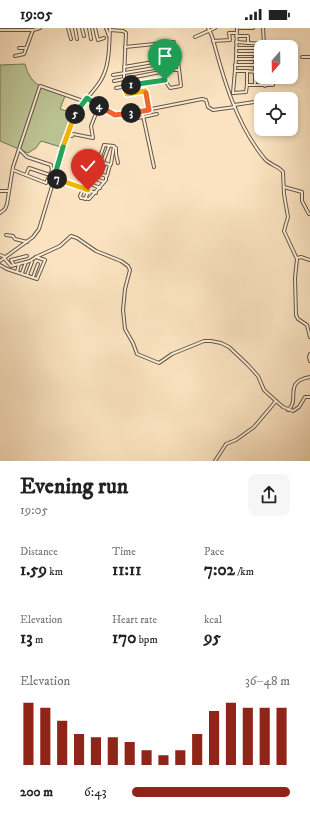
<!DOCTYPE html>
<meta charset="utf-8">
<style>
body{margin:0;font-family:"IM FELL DW Pica",serif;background:#f6f6f6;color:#222;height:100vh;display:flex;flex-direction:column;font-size:15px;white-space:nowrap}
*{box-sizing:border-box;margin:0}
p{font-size:13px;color:#767676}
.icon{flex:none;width:22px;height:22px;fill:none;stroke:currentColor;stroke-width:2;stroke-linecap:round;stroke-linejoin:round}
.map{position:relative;height:433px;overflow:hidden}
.side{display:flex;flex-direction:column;background:#fff;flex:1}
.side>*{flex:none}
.needle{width:26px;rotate:200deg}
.buttons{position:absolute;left:254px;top:12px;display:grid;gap:8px}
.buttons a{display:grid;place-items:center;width:44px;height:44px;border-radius:8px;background:#fff;box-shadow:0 2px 6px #0003;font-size:20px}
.pin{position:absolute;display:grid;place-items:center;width:34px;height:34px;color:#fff;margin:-41px -17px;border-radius:50% 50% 50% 0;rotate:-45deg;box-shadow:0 0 4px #0007}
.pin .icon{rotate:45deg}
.km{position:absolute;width:20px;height:20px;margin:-10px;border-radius:50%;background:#222;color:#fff;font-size:11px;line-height:20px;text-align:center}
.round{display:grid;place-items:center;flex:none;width:42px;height:42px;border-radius:8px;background:#f6f6f6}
.summary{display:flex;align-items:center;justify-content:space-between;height:68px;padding:0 20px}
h1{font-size:22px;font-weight:800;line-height:30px}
.stats{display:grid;grid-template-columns:repeat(3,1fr);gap:6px;height:68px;padding:4px 20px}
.stats div{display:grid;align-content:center}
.stats b{font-size:17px;font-weight:800}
.stats small{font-size:11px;font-weight:400}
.stats p{font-size:11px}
.chart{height:112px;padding:8px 20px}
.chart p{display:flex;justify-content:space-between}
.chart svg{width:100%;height:72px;margin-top:4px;stroke:#8f2418;stroke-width:6}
ul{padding:0 20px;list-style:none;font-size:13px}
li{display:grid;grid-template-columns:64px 48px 1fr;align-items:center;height:30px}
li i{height:10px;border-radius:5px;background:#8f2418}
.status{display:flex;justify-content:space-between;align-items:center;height:28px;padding:0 20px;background:#fff;direction:ltr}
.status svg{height:11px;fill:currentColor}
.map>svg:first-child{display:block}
.green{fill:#bcc494;stroke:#777658}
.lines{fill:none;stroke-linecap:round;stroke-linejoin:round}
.minor-casing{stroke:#645645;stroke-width:4}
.minor{stroke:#fcedd7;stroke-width:2}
.split-1-casing{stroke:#fff;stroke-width:8}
.split-2-casing{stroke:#fff;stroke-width:8}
.split-3-casing{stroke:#fff;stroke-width:8}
.split-4-casing{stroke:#fff;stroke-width:8}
.split-5-casing{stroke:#fff;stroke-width:8}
.split-6-casing{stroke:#fff;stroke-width:8}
.split-7-casing{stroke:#fff;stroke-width:8}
.split-8-casing{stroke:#fff;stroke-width:8}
.split-1{stroke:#22a559;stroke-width:5}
.split-2{stroke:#f5b400;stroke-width:5}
.split-3{stroke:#f0652b;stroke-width:5}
.split-4{stroke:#f0652b;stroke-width:5}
.split-5{stroke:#22a559;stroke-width:5}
.split-6{stroke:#f5b400;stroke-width:5}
.split-7{stroke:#22a559;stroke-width:5}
.split-8{stroke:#f5b400;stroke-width:5}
</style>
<div class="status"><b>19:05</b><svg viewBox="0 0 49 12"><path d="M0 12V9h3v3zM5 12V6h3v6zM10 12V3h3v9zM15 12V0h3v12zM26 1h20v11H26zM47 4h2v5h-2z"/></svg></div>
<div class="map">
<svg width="310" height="433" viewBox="0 0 310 433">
<rect width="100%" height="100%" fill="#fbe3c1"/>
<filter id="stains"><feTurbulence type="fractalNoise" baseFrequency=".005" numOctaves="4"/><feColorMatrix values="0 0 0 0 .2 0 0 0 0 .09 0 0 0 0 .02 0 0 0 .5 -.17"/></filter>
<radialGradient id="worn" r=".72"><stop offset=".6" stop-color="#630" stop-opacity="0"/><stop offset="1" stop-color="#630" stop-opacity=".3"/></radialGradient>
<path class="green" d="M25 36C31 59 44 60 65 68L60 81 73 85 61 119 41 113 36 120 28 125 0 113V37Z"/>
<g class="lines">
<g class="minor-casing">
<g id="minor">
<polyline points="68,0 71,11"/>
<polyline points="75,0 77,11"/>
<polyline points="82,0 84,8"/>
<polyline points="89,0 91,11"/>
<polyline points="95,0 98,12 104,10"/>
<polyline points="106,0 109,8"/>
<path d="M208 0 212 8C223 49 236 96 264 130 269 137 279 138 283 144L284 166 288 189 284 203 297 231 295 250 296 287 298 291 307 297 310 309"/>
<polyline points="239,0 253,0"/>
<polyline points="0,2 33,2 40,0"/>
<polyline points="110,2 123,3 126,5 124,48 126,65 129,66 145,63 149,82"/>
<polyline points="236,8 248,8 248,15"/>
<polyline points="195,9 215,0"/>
<polyline points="213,13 230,12 229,5 236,5"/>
<polyline points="236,14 264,16 263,0"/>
<polyline points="125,19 174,14"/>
<polyline points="19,20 26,20"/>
<polyline points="236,20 261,20"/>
<polyline points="236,26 255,26 255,44 247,43"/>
<polyline points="15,28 24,26 33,2"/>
<polyline points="302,29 310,29"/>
<polyline points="236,31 255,31"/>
<polyline points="235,37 255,37"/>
<polyline points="124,39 177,30"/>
<polyline points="235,43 247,43 247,57"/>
<polyline points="113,47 178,36"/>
<polyline points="264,49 265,58"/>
<polyline points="114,53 171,42 178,42 179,41 177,26"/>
<polyline points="255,57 255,44"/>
<polyline points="116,60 164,51 170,60 181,58 179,41"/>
<polyline points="233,65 236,31 237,0"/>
<polyline points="233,65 246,64 247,57 273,57 274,49"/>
<polyline points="87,70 106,83 116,88 202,71 206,72 208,79 213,82 235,79"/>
<polyline points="234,77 261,73"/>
<polyline points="142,83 154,139"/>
<polyline points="128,92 157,86"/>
<polyline points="67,107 72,108 73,106 93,110 91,98 99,78"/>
<polyline points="114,119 116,120 116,126 118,135"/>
<polyline points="99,132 104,117 114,118 111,136 110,137"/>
<polyline points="103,134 109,118"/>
<polyline points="13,142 46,155 52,142 51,137 27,129 20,122"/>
<path d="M90 142 106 148V152L89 171 81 170 80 168C86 156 90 144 94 132L95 131 110 137 107 148"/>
<polyline points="96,144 100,133"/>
<polyline points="101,145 105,135"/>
<polyline points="26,147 29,140 50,147"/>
<polyline points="88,148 104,154"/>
<polyline points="54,150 96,165"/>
<polyline points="86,154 100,160"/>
<polyline points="284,159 302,164 302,173 309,186"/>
<polyline points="0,163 8,163"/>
<polyline points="85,171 89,162"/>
<polyline points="0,185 5,181 7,176 13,139 40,58 83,73"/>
<polyline points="6,207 13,208 15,211 27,214"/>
<polyline points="0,227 5,229"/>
<polyline points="4,230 11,238 30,233 36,229 60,218 71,208 77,210 96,223 121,233 128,238 130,242 125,261 123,282 125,301 133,315 137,326 159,335 172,326 204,313 211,313 221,315 229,319 247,336 258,348 264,362 276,373"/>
<polyline points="297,230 301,229 310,232"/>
<path d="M0 233 33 209 39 201 72 92C79 76 93 66 101 52 110 37 109 17 110 0"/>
<polyline points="0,237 7,241 37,251 45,232 36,229"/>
<polyline points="14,237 11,232 27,228"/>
<polyline points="17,244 19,236"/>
<polyline points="22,245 26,234"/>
<polyline points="27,247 32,234"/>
<polyline points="33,249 38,236"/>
<polyline points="310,326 309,329 310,333"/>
<path d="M288 382C301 372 282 354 310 349"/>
<polyline points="215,433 226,416 236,412 254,399 276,373 283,379 293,383 299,379 305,369 310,369"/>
</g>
</g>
<use href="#minor" class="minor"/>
</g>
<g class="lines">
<g class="split-1-casing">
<polyline id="split-1" points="131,57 165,52"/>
</g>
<g class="split-2-casing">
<polyline id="split-2" points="131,57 125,58 127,66 145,63 146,65"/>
</g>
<g class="split-3-casing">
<polyline id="split-3" points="131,85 149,82 146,65"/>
</g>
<g class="split-4-casing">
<polyline id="split-4" points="99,78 115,87 131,85"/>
</g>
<g class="split-5-casing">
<polyline id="split-5" points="75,86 87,70 99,78"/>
</g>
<g class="split-6-casing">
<polyline id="split-6" points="63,119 75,86"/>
</g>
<g class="split-7-casing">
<polyline id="split-7" points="57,151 54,150 63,119"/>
</g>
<g class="split-8-casing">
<polyline id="split-8" points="57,151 88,162"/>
</g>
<use href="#split-1" class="split-1"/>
<use href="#split-2" class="split-2"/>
<use href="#split-3" class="split-3"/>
<use href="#split-4" class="split-4"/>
<use href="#split-5" class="split-5"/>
<use href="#split-6" class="split-6"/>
<use href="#split-7" class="split-7"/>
<use href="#split-8" class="split-8"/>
</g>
<rect width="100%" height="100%" filter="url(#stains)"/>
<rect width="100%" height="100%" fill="url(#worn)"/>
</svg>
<div class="buttons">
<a><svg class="needle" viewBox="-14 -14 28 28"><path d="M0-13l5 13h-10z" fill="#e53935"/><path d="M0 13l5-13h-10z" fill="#767676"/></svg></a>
<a><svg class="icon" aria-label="locate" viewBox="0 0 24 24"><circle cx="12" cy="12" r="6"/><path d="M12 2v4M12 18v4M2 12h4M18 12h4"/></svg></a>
</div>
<div class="pin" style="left:165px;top:52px;background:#1e9e55"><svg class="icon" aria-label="arrive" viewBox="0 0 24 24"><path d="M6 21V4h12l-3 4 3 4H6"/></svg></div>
<div class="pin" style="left:88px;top:162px;background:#d93025"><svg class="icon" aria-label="check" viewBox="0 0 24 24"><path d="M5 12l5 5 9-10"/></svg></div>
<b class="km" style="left:131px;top:57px">1</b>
<b class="km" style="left:131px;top:85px">3</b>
<b class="km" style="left:99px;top:78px">4</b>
<b class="km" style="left:75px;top:86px">5</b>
<b class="km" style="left:57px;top:151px">7</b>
</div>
<section class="side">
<div class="summary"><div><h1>Evening run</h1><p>19:05</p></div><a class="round"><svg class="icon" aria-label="share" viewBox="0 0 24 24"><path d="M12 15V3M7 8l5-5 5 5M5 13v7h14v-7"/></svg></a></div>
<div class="stats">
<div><p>Distance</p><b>1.59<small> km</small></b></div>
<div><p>Time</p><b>11:11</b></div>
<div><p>Pace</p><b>7:02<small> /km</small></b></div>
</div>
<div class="stats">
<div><p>Elevation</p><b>13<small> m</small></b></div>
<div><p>Heart rate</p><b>170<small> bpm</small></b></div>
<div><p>kcal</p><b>95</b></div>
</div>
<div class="chart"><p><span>Elevation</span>36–48 m</p>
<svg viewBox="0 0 160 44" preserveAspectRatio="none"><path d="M5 44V6M15 44V9M25 44V17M35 44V25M45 44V27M55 44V27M65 44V30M75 44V35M85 44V38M95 44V35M105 44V25M115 44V11M125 44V6M135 44V9M145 44V9M155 44V9"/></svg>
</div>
<ul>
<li><b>200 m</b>6:43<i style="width:100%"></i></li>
</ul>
</section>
